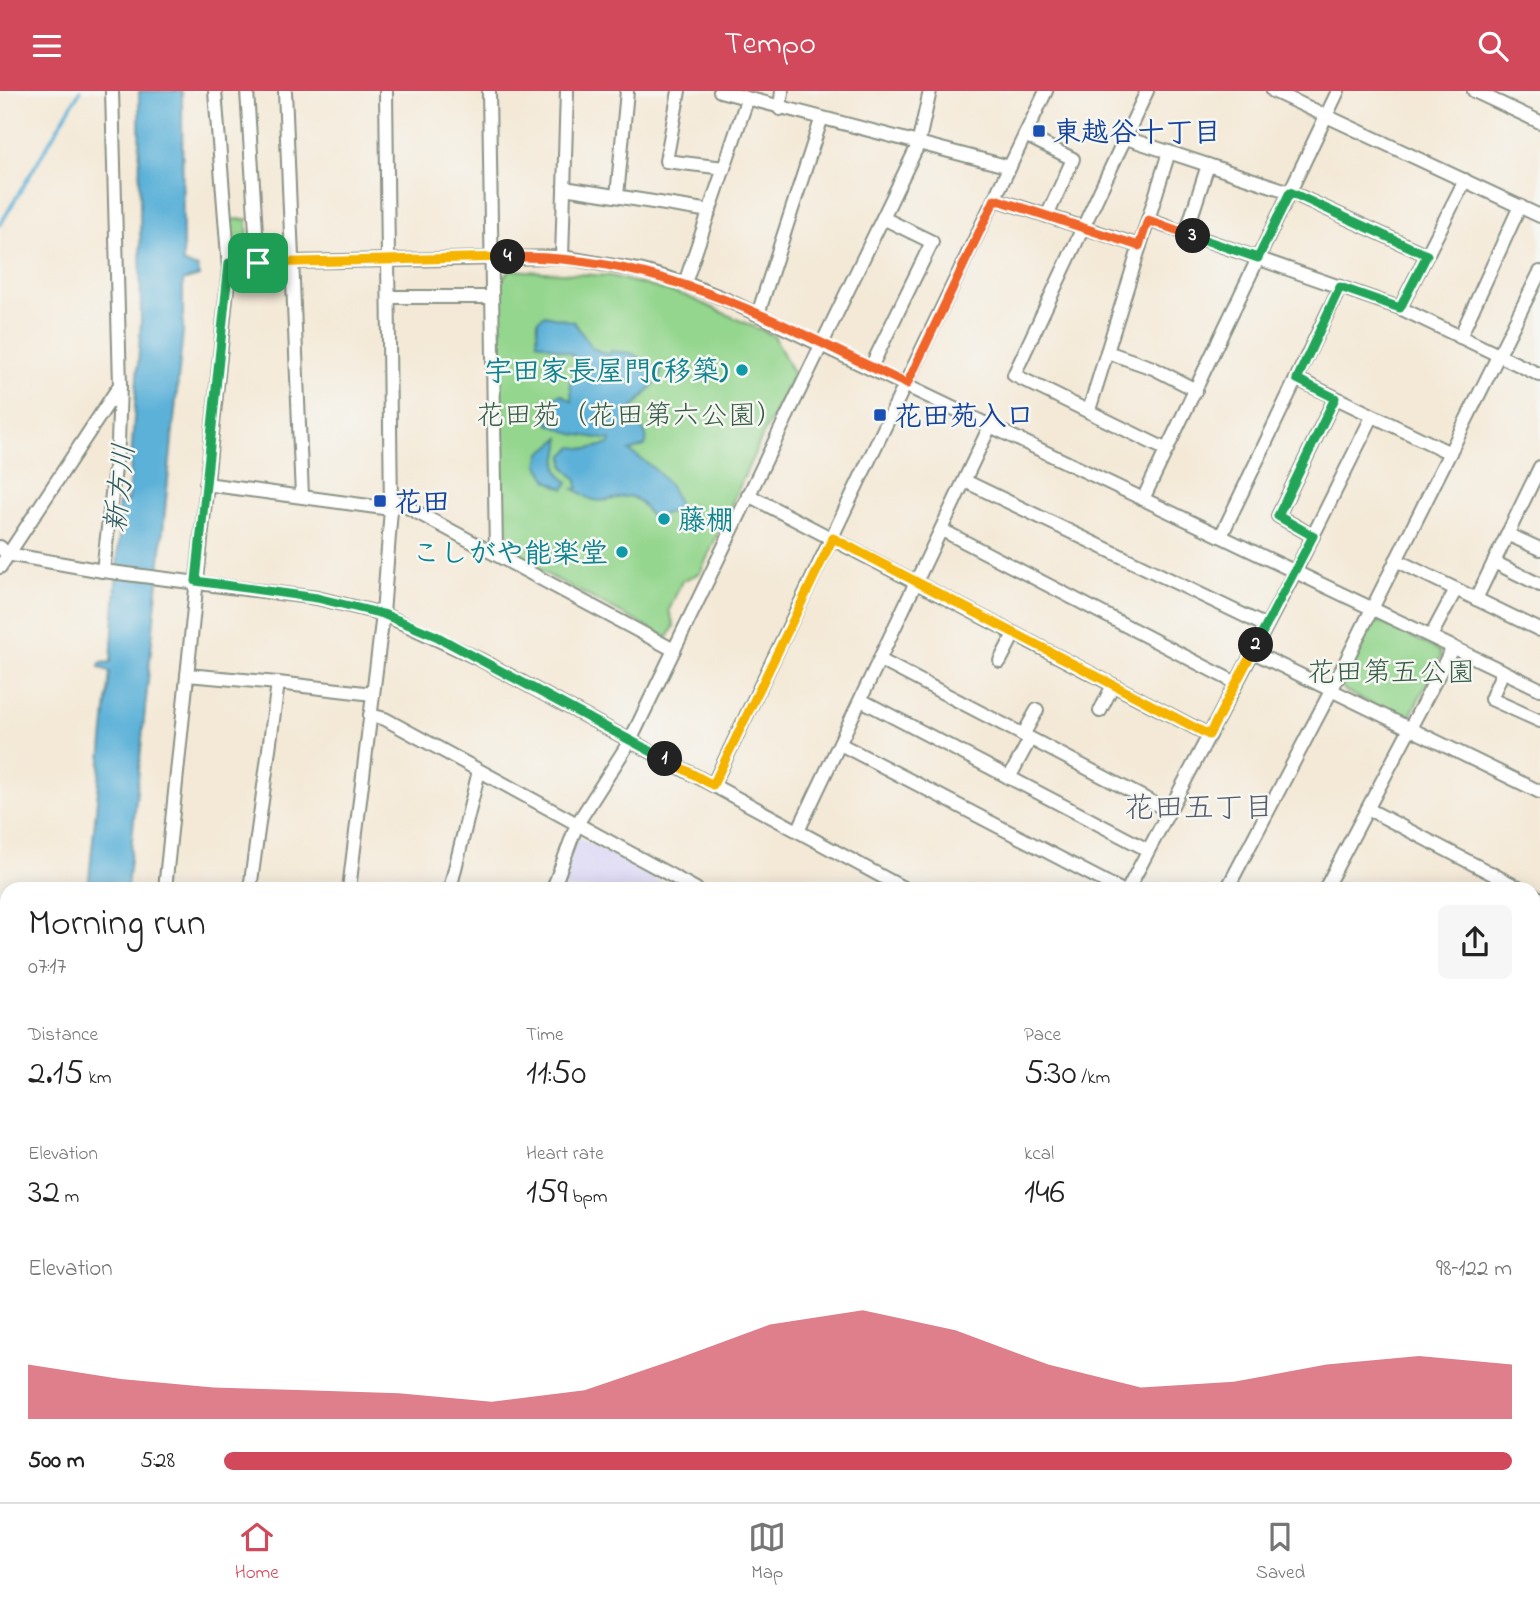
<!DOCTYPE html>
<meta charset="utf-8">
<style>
body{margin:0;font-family:"Indie Flower","Klee One",sans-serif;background:#f6f6f6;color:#222;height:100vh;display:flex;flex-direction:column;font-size:26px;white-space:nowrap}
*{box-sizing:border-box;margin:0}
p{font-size:23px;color:#767676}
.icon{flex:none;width:38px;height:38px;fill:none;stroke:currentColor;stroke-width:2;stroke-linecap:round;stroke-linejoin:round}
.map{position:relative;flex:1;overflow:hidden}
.panel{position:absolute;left:0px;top:791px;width:1540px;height:621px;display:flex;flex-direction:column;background:#fff;border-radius:21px 21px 0 0;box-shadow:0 4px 18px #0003}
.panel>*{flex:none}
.pin{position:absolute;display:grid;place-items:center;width:60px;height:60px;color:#fff;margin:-30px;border-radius:14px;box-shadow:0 4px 10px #0006}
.km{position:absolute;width:35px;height:35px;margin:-18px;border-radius:50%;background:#222;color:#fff;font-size:19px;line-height:35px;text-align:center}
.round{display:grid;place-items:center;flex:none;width:74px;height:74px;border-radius:10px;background:#f6f6f6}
.overview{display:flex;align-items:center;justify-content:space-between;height:119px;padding:0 28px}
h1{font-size:38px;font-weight:600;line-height:52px}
.stats{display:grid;grid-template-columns:repeat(3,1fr);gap:10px;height:119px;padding:7px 28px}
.stats div{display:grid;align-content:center}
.stats b{font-size:35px;font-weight:600}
.stats small{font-size:19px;font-weight:400}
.stats p{font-size:19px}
.chart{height:196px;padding:14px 28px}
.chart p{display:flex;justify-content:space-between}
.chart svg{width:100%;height:126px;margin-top:7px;fill:#d1495b;opacity:.7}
ul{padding:0 28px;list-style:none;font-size:23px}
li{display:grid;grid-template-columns:112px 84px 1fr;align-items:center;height:52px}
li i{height:18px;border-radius:9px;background:#d1495b}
header{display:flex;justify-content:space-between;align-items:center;height:91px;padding:0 28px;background:#d1495b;color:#fff;font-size:32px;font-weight:600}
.tab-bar{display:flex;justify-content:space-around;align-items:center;height:98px;border-top:2px solid #e0e0e0;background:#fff;font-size:19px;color:#767676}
.tab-bar a{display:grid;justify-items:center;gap:4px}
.tab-bar .on{color:#d1495b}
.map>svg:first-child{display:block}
.built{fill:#dad6f7}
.green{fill:#94d68e;stroke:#5a8a61;stroke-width:2}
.water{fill:#5bb1d8;stroke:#3d7786;stroke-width:2}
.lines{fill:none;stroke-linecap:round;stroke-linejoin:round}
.stream{stroke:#5bb1d8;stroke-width:3.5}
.minor-casing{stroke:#8a9386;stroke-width:16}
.major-casing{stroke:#8a9386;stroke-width:18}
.minor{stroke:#fff;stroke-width:12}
.major{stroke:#fff;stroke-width:14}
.split-1-casing{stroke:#fff;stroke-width:14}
.split-2-casing{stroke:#fff;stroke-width:14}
.split-3-casing{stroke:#fff;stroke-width:14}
.split-4-casing{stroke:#fff;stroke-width:14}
.split-5-casing{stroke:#fff;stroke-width:14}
.split-1{stroke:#22a559;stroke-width:9}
.split-2{stroke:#f5b400;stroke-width:9}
.split-3{stroke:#22a559;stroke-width:9}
.split-4{stroke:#f0652b;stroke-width:9}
.split-5{stroke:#f5b400;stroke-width:9}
.transit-dot{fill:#1a4fb4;stroke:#f6f6f2;stroke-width:2.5}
.culture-dot{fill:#0f9aa8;stroke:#f6f6f2;stroke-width:2.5}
.labels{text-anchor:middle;stroke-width:5;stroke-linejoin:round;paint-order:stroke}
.transit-label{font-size:28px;font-weight:bold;fill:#164399;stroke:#f6f6f2;text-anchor:start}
.culture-label{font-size:28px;font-weight:bold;fill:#0d838f;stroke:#f6f6f2;text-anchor:end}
.park-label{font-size:28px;fill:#365c46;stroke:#f6f6f2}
.water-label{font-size:30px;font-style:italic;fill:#2e5a5d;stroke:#f6f6f2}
.neighbourhood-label{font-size:30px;fill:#555d6a;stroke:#f6f6f2}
</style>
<header><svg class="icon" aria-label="menu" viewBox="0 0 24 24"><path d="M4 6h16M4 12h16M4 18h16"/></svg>Tempo<svg class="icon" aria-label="search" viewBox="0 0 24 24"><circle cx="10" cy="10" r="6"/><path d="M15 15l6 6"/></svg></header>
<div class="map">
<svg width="1540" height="1411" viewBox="0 0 1540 1411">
<rect width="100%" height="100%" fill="#f6f6f2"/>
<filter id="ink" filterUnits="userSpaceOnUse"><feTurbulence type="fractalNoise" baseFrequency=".0143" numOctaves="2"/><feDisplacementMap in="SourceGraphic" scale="14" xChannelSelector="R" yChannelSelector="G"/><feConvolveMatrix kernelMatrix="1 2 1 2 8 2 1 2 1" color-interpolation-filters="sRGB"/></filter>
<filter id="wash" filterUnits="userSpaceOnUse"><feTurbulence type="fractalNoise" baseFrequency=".00686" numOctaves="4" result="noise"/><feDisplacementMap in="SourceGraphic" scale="28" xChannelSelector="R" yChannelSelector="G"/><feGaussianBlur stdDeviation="1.57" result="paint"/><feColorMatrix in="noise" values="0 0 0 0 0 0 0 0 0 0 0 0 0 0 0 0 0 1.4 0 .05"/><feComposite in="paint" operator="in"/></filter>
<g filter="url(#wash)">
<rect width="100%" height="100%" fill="#f4e9d7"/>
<polygon class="built" points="578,746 673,798 558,798"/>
<g class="green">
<polygon points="247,128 248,158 236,162 231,157 227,129"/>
<polygon points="510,179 611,185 686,205 774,245 794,284 762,346 700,482 682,490 669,519 674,535 668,547 502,460 500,189"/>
<polygon points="1379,530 1439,559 1441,565 1409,627 1403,629 1345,600 1341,593 1373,533"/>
</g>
<g class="water">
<polygon points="139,0 182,0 183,172 198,177 199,185 183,190 183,240 127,798 88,798 110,581 99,576 100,572 111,571 119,449 118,412 128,409 141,232"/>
<path d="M545 224 574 231 592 257 609 264 611 260 631 262 661 279 660 287 629 321V327C639 335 651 342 645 355L629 360C651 373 676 392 679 419L651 426C628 388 621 415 593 409 587 407 580 401 574 398L578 397 577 389 564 375V364L573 356 588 358 610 353 611 349 573 343 549 333 547 317 553 307 561 303 572 310 570 289 579 276 572 263 537 251 538 229Z"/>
<path d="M560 347C562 365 548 376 568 391L564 398 548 390 538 373 541 362Z"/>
<polygon points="7,1269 7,1357 0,1369 0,1287"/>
</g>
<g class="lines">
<polyline class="stream" points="0,134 80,0"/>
</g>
</g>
<g filter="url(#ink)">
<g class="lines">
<g class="minor-casing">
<g id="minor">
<polyline points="247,0 258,172"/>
<polyline points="285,0 302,405"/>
<polyline points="489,0 496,463"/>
<polyline points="679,0 666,70 724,77"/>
<polyline points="720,0 1010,76"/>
<polyline points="1147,0 1014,284 1167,359"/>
<polyline points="1273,0 1540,125"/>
<polyline points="1474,0 1540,31"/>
<polyline points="780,18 782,0"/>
<polyline points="1025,44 1073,68 1047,125"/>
<polyline points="1126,47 1290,101 1427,164"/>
<polyline points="564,97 710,120"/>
<polyline points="617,105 627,0"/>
<polyline points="995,108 1140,155"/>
<polyline points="1148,129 1400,217 1540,284"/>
<polyline points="1186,142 1208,74"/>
<polyline points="562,166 567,0"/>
<polyline points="229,172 562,166 643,180 685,192 725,208 1540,598"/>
<polyline points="685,192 747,9"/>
<polyline points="390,206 491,206"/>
<polyline points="1400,217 1465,89"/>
<polyline points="758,223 821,29"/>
<polyline points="1460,246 1520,115"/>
<polyline points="1107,261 1153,277 1196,299"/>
<polyline points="871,276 932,151 883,127"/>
<polyline points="1297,288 1450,362"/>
<polyline points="1089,319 1169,61"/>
<polyline points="965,390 1266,535"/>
<polyline points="206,393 391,418"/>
<polyline points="748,404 1209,644"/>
<polyline points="1144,406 1338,0"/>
<polyline points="392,408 674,559"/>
<polyline points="942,439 1236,592"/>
<polyline points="1222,443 1340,196"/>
<polyline points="1507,443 1540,458"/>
<polyline points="1313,445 1278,425 1335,307"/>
<polyline points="0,456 7,463 103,480 317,507 383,523 481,569 905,798"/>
<polyline points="1396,469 1540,539"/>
<polyline points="1494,471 1540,494"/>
<polyline points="0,476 120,294"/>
<polyline points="103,480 118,351 120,294 112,0"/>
<polyline points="1476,508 1540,376"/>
<polyline points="1431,545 1456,498"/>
<polyline points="1253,561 1540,701"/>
<polyline points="880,569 1169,720"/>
<polyline points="1000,570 1014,543"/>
<polyline points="1503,580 1491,608 1540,630"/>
<polyline points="187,584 278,592"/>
<polyline points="861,609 1148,759"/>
<polyline points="1100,620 1113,594"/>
<polyline points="370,624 385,628 696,798"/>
<polyline points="1023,644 1037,619"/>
<polyline points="840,653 1119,798"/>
<polyline points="1009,687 1030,648"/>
<polyline points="713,694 1046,0"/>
<polyline points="1368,718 1521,798"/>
<polyline points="798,740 991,333"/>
<polyline points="165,798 229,178 215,0"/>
<polyline points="250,798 278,592 373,603"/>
<polyline points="349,798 383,523 391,418 386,0"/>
<polyline points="450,798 479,680"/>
<polyline points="553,798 577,733 630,650 918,54 930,0"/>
<polyline points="1128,798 1296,479 1372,326"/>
<polyline points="1227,798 1331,600 1540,181"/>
<polyline points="1325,798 1453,556"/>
<polyline points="1533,804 1540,808"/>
<polyline points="1533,843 1540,846"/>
<polyline points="1533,911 1540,915"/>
<polyline points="1533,1007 1540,1002"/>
<polyline points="1533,1093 1540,1095"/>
<polyline points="1533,1281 1540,1275"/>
<polyline points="1533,1370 1540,1379"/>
<polyline points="166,1405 171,1411"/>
<polyline points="372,1405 380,1411"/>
<polyline points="520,1405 528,1411"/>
<polyline points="692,1405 696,1411"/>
<polyline points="792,1405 797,1411"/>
<polyline points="927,1405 931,1411"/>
<polyline points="1311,1405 1315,1411"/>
<polyline points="1438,1405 1442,1411"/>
<polyline points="11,1411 15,1405"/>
<polyline points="103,1411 108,1405"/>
<polyline points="218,1411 223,1405"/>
<polyline points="318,1411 323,1405"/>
<polyline points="502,1411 506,1405"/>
<polyline points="618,1411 622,1405"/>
<polyline points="939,1411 946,1405"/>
<polyline points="1008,1411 1016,1405"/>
<polyline points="1373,1411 1380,1405"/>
</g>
</g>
<g class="major-casing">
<g id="major">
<polyline points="1533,1148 1540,1142"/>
<polyline points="1209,1411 1216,1405"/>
</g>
</g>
<use href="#minor" class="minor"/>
<use href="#major" class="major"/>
</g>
</g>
<g class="lines" filter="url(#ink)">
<g class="split-1-casing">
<polyline id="split-1" points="258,172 229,172 196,490 317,507 383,523 436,545 665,668"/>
</g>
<g class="split-2-casing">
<polyline id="split-2" points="665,668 713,694 833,447 1209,644 1256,554"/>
</g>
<g class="split-3-casing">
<polyline id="split-3" points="1193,145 1258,167 1290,101 1427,164 1400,217 1340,196 1297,288 1335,307 1278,425 1313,445 1256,554"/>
</g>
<g class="split-4-casing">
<path id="split-4" d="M508 166C662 163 772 230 907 293L995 108 1139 155 1148 129 1193 145"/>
</g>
<g class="split-5-casing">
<polyline id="split-5" points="258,172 508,166"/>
</g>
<use href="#split-1" class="split-1"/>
<use href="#split-2" class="split-2"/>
<use href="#split-3" class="split-3"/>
<use href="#split-4" class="split-4"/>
<use href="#split-5" class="split-5"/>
</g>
<g class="transit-dot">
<rect x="1032" y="33" width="14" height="14" rx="3.5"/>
<rect x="873" y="317" width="14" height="14" rx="3.5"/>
<rect x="373" y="403" width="14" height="14" rx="3.5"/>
</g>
<g class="culture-dot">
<circle cx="742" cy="279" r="7"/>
<circle cx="664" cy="428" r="7"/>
<circle cx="622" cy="461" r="7"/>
</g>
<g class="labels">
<g class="transit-label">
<text x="1053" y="50">東越谷十丁目</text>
<text x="894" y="334">花田苑入口</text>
<text x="394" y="420">花田</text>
</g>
<g class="culture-label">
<text x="728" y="289">宇田家長屋門(移築)</text>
<text x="678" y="438" text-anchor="start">藤棚</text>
<text x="608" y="471">こしがや能楽堂</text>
</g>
<g class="park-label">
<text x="630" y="333">花田苑（花田第六公園）</text>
<text x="1391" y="590">花田第五公園</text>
</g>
<g class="water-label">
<text transform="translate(119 397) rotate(-84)" y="10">新方川</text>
</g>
<g class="neighbourhood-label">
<text x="1199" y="726">花田五丁目</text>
</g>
</g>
</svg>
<div class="pin" style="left:258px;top:172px;background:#1e9e55"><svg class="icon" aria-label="arrive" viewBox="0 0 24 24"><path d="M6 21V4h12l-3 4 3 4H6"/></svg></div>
<b class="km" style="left:665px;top:668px">1</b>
<b class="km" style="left:1256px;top:554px">2</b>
<b class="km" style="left:1193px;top:145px">3</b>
<b class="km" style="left:508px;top:166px">4</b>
<section class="panel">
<div class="overview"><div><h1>Morning run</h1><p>07:17</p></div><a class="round"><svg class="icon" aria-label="share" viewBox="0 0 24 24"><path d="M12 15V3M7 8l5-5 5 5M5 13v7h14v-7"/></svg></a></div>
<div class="stats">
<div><p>Distance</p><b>2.15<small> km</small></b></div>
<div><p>Time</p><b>11:50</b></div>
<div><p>Pace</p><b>5:30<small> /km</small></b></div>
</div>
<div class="stats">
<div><p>Elevation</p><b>32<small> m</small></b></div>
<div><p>Heart rate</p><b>159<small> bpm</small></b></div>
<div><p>kcal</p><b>146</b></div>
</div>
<div class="chart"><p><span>Elevation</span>98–122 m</p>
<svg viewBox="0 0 160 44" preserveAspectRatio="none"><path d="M0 44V25L10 30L20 33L30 34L40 35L50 38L60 34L70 23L80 11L90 6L100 13L110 25L120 33L130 31L140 25L150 22L160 25V44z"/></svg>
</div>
<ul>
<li><b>500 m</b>5:28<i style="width:100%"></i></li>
</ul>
</section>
</div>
<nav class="tab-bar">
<a class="on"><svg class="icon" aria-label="home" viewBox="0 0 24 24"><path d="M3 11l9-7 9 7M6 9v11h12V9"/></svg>Home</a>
<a><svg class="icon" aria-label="map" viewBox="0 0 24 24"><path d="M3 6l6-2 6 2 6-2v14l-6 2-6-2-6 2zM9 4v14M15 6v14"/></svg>Map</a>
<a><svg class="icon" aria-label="saved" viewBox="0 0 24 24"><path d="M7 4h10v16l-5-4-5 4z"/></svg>Saved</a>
</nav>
